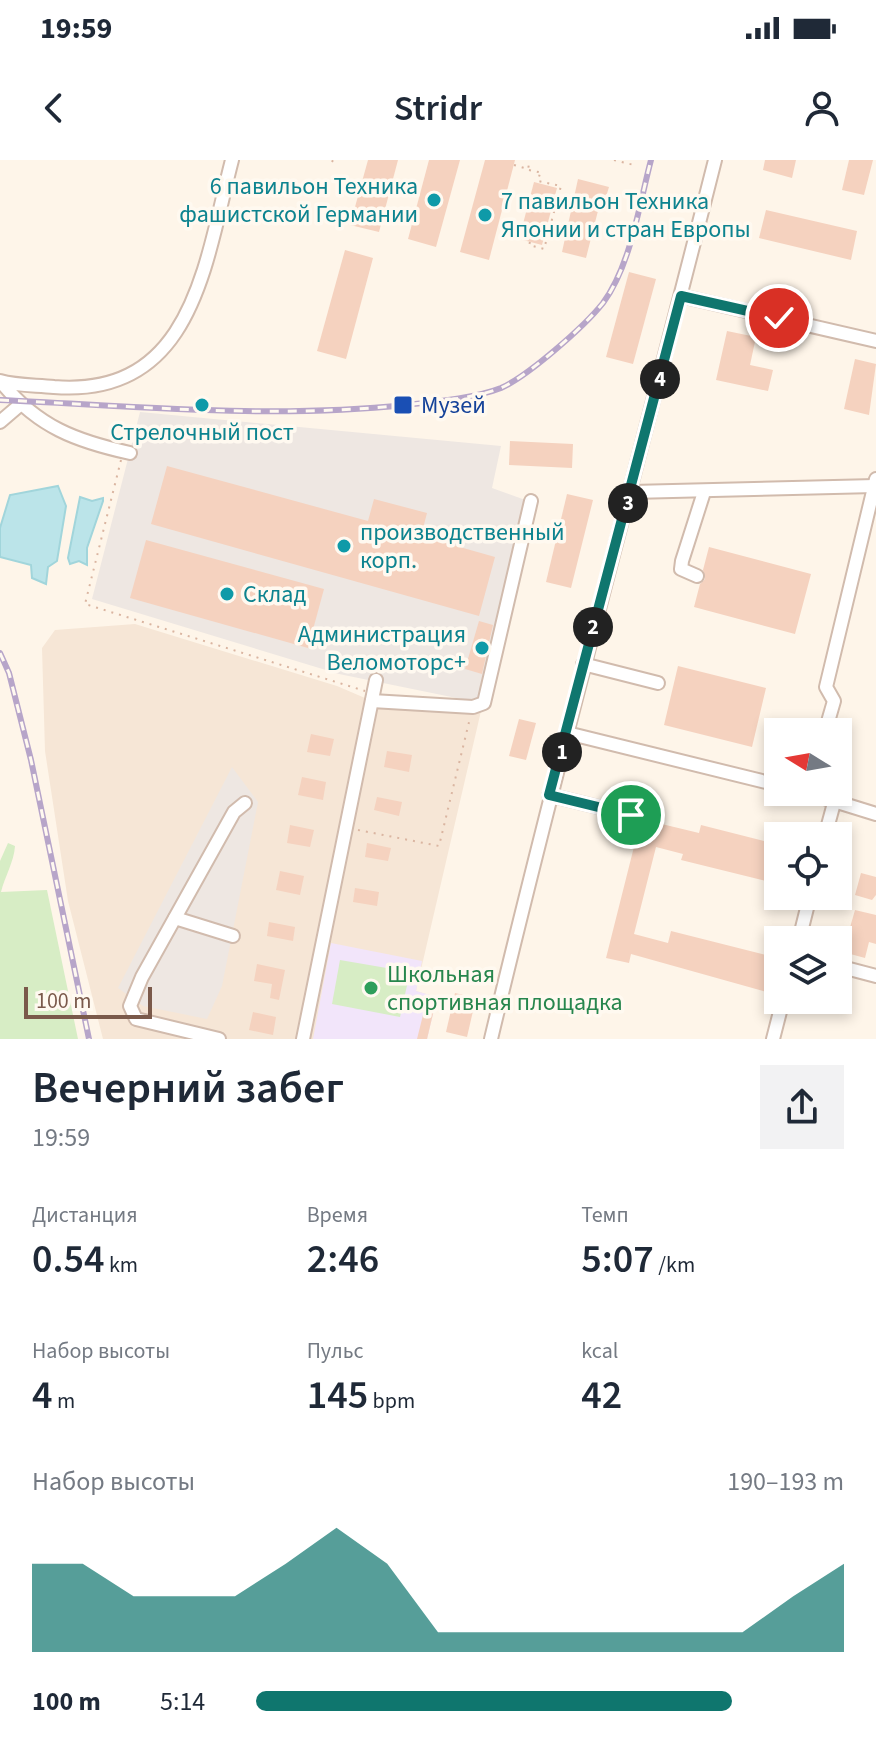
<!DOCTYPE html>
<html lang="ru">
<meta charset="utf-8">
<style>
body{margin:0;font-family:"Source Sans 3",sans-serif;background:#f2f2f3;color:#1f2937;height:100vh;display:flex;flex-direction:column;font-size:30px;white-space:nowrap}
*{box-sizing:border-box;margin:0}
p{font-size:26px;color:#747a83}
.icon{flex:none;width:44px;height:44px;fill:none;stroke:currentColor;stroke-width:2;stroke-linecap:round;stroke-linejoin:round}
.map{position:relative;height:879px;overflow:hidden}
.side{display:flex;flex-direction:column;background:#fff;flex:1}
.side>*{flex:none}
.needle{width:52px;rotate:281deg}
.tools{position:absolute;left:764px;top:558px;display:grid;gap:16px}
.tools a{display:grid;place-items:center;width:88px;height:88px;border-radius:0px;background:#fff;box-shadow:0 4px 12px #0003;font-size:40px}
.scale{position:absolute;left:24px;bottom:20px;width:128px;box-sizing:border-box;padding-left:8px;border:4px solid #7a594a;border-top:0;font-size:22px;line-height:28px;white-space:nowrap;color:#7a594a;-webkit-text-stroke:6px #fff9f0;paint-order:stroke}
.pin{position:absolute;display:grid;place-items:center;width:68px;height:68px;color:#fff;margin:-34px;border:4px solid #fff;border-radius:50%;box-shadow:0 2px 8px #0007}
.km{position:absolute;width:40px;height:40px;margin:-20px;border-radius:50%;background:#222;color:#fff;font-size:22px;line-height:40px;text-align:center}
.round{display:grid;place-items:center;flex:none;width:84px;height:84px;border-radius:0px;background:#f2f2f3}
.head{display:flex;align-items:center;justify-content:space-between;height:136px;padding:0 32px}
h1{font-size:44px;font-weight:600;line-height:60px}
.metrics{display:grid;grid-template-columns:repeat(3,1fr);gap:12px;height:136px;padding:8px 32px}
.metrics div{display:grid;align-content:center}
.metrics b{font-size:40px;font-weight:600}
.metrics small{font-size:22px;font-weight:400}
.metrics p{font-size:22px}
.chart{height:224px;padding:16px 32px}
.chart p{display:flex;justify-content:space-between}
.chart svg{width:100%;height:144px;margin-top:8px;fill:#0f766e;opacity:.7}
ul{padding:0 32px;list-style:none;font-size:26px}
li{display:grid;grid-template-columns:128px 96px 1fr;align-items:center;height:60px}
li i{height:20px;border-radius:10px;background:#0f766e}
.status{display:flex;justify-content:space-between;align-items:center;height:56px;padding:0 40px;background:#fff;direction:ltr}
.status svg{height:22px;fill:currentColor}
header{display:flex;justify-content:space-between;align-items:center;height:104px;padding:0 32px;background:#fff;font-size:36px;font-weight:600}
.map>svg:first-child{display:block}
.residential{fill:#f6e6d6}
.industrial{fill:#eee7e2}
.education{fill:#f2e5fa}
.green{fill:#d7edc5}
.water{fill:#bbe4e9;stroke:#a1d5db;stroke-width:2}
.building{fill:#f5d2bf}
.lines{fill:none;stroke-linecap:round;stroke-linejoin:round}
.minor-casing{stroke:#d1bbad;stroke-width:16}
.path{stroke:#dab5a1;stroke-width:2;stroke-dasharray:2 6;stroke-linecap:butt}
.minor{stroke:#fff;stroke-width:12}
.rail-casing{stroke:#b7a5c9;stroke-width:6}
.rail{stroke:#fff9f0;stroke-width:3;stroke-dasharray:9;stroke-linecap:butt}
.route-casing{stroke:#fff;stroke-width:16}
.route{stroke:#0f766e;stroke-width:10}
.culture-dot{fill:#0f9aa8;stroke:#fff9f0;stroke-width:3}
.transit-dot{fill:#1a4fb4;stroke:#fff9f0;stroke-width:3}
.leisure-dot{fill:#2e9e5b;stroke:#fff9f0;stroke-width:3}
.labels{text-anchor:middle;stroke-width:7;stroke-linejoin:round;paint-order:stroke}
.culture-label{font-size:24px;fill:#0d838f;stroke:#fff9f0;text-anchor:start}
.transit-label{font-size:24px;fill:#164399;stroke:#fff9f0;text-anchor:start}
.leisure-label{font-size:24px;fill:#27864d;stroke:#fff9f0;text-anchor:start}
</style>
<div class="status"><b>19:59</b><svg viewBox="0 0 49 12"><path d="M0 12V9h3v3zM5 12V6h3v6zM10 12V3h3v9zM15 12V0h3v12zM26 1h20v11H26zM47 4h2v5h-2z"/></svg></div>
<header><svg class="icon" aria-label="back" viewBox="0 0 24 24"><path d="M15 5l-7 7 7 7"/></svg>Stridr<svg class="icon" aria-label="person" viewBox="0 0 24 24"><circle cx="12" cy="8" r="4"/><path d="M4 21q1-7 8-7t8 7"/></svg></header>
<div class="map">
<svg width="876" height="879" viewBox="0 0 876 879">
<rect width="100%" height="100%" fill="#fef5e9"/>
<polygon class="residential" points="135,464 337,526 372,541 481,551 416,831 437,837 427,879 103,879 68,741 45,591 42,488 55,470"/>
<g class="industrial">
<polygon points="140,252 501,286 492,328 528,341 483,537 476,542 339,514 92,439"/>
<polygon points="232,607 258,642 222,826 207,859 143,846 118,828"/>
</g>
<polygon class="education" points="331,783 422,801 416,831 437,837 427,879 313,879"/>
<g class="green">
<path d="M8 683 15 686C14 702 5 716 1 732L47 730 78 879H0V701Z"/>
<polygon points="340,800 410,812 400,857 332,844"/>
</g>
<g class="water">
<polygon points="58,326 66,346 57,401 48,407 46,424 32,418 31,405 0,397 0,368 10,335"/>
<polygon points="80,337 92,341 103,338 103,341 87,388 87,405 79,401 70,404 68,398"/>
</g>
<g class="building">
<polygon points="368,0 398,0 379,72 350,65"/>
<polygon points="429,0 460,0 436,87 408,79"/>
<polygon points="485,0 515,0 489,100 460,92"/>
<polygon points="765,0 796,0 792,18 763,10"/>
<polygon points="849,0 873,0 864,35 842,30"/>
<polygon points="578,19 609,27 605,40 601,39 586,98 562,92"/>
<polygon points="534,22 557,28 542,85 519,79"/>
<polygon points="766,50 857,71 851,100 759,78"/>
<polygon points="345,90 373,98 346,199 317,191"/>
<polygon points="629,112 656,119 633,204 606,197"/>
<polygon points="727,171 756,177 750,205 773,210 768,231 716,220"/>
<polygon points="855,199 876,204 869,255 844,249"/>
<polygon points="510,281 573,284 572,308 509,305"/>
<polygon points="167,306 368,361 374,339 427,353 421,376 495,397 479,456 151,364"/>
<polygon points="567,334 593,340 571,428 546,422"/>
<polygon points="146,380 324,429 308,488 130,438"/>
<polygon points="709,387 811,414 795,474 694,447 700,424 705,419 703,410"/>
<polygon points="479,461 493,465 482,514 465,509"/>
<polygon points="678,506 766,528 752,587 664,565"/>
<polygon points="519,559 536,563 526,600 509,596"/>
<polygon points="311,574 334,579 330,596 307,592"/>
<polygon points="387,591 412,595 409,612 384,607"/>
<polygon points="302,617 326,622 323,640 298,635"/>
<polygon points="377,637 402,642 399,656 374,650"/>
<polygon points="641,659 699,673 701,665 776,684 766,721 681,700 683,694 656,687 634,774 668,783 671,771 778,798 774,834 631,794 629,803 606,798"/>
<polygon points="290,665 314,670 310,687 287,683"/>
<polygon points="367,683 391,688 388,701 365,697"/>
<polygon points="280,711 304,716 300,735 276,730"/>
<polygon points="861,713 876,717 876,735 872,740 855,735"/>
<polygon points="355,728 379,732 377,746 353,742"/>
<polygon points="855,750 876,755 876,784 869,782 865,798 843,792"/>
<polygon points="269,762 295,767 293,781 267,776"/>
<polygon points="257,804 285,810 279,840 270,838 272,824 254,821"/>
<polygon points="455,833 476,838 467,877 446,872"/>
<polygon points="428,835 437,837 427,879 417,879"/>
<polygon points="253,852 276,857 273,875 249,870"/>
</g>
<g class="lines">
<g class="minor-casing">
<g id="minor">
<polyline points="681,136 876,181"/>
<path d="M0 221C17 226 37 225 54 227 193 238 205 103 232 0"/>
<path d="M2 223C38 267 76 281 130 293"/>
<polyline points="0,262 21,244"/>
<polyline points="632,332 875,326"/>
<polyline points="697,416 681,409 682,401 704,332"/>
<polyline points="583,504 658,523"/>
<polyline points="372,541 473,547 484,543 531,341"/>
<polyline points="825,572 834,541 826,527 876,319"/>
<polyline points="567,573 778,625"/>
<polyline points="805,632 876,654"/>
<polyline points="549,635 631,655"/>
<polyline points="825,676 834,643"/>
<polyline points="175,758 233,776"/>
<polyline points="799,780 810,736"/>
<polyline points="838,806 876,816"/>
<polyline points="219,879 136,859 130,846 142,817 234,652 245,643"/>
<polyline points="303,879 376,520"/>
<path d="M491 879C561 585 641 293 715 0"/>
<polyline points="773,879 783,840"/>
</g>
</g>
<g class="path">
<polyline points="614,0 634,5"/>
<polyline points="332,2 333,0"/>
<polyline points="514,5 528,9 530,0"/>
<polyline points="529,10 543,13"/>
<polyline points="530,82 529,85 544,89 561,26 538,21 540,13"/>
<polyline points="121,300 85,444 365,531"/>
<polyline points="358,670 439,686 470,558"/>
</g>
<use href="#minor" class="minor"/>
<g class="rail-casing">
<g id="rail">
<path d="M0 240C135 246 271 259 405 245 432 242 476 238 501 228 528 216 584 167 603 143 631 105 639 45 651 0"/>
<polyline points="0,493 9,513 31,600 89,879"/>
</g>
</g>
<use href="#rail" class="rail"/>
</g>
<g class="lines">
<g class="route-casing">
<polyline id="route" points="631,655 549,635 681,136 779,158"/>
</g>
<use href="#route" class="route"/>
</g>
<g class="culture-dot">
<circle cx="434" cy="40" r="8"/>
<circle cx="485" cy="55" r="8"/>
<circle cx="202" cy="245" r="8"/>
<circle cx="344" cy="386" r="8"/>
<circle cx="227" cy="434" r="8"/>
<circle cx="482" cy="488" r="8"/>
</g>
<rect class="transit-dot" x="393" y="235" width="20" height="20" rx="4"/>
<circle class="leisure-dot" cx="371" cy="828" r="8"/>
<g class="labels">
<g class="culture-label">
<text x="418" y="34" text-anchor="end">6 павильон Техника<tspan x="418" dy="28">фашистской Германии</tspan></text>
<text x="501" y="49">7 павильон Техника<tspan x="501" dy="28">Японии и стран Европы</tspan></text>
<text x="202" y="280" text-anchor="middle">Стрелочный пост</text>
<text x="360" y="380">производственный<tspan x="360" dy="28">корп.</tspan></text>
<text x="243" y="442">Склад</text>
<text x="466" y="482" text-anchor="end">Администрация<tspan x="466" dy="28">Веломоторс+</tspan></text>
</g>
<g class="transit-label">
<text x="421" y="253">Музей</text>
</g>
<g class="leisure-label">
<text x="387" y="822">Школьная<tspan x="387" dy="28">спортивная площадка</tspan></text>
</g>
</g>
</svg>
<div class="tools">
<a><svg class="needle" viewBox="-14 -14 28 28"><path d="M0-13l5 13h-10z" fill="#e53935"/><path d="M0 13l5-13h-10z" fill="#747a83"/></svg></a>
<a><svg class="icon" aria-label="locate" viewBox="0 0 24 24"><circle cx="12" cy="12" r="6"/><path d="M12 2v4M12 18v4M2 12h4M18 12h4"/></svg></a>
<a><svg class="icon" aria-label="layers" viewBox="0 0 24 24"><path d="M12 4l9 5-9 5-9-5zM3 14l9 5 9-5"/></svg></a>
</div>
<div class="scale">100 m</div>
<div class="pin" style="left:631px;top:655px;background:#1e9e55"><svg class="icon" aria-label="arrive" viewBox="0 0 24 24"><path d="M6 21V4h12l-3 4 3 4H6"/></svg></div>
<div class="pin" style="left:779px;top:158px;background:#d93025"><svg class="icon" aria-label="check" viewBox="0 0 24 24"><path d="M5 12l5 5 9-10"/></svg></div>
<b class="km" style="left:562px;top:592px">1</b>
<b class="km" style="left:593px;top:467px">2</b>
<b class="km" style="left:628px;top:343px">3</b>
<b class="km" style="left:660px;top:219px">4</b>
</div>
<section class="side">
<div class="head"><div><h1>Вечерний забег</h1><p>19:59</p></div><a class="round"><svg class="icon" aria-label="share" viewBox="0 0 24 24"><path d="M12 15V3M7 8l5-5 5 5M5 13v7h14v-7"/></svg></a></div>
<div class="metrics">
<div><p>Дистанция</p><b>0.54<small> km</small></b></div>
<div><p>Время</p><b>2:46</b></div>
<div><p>Темп</p><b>5:07<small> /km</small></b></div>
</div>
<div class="metrics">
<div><p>Набор высоты</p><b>4<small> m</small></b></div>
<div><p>Пульс</p><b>145<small> bpm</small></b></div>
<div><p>kcal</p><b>42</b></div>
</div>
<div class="chart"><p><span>Набор высоты</span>190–193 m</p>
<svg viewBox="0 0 160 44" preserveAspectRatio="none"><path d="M0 44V17L10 17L20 27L30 27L40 27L50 17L60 6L70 17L80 38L90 38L100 38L110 38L120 38L130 38L140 38L150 27L160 17V44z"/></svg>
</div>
<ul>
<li><b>100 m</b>5:14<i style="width:81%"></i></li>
</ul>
</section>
